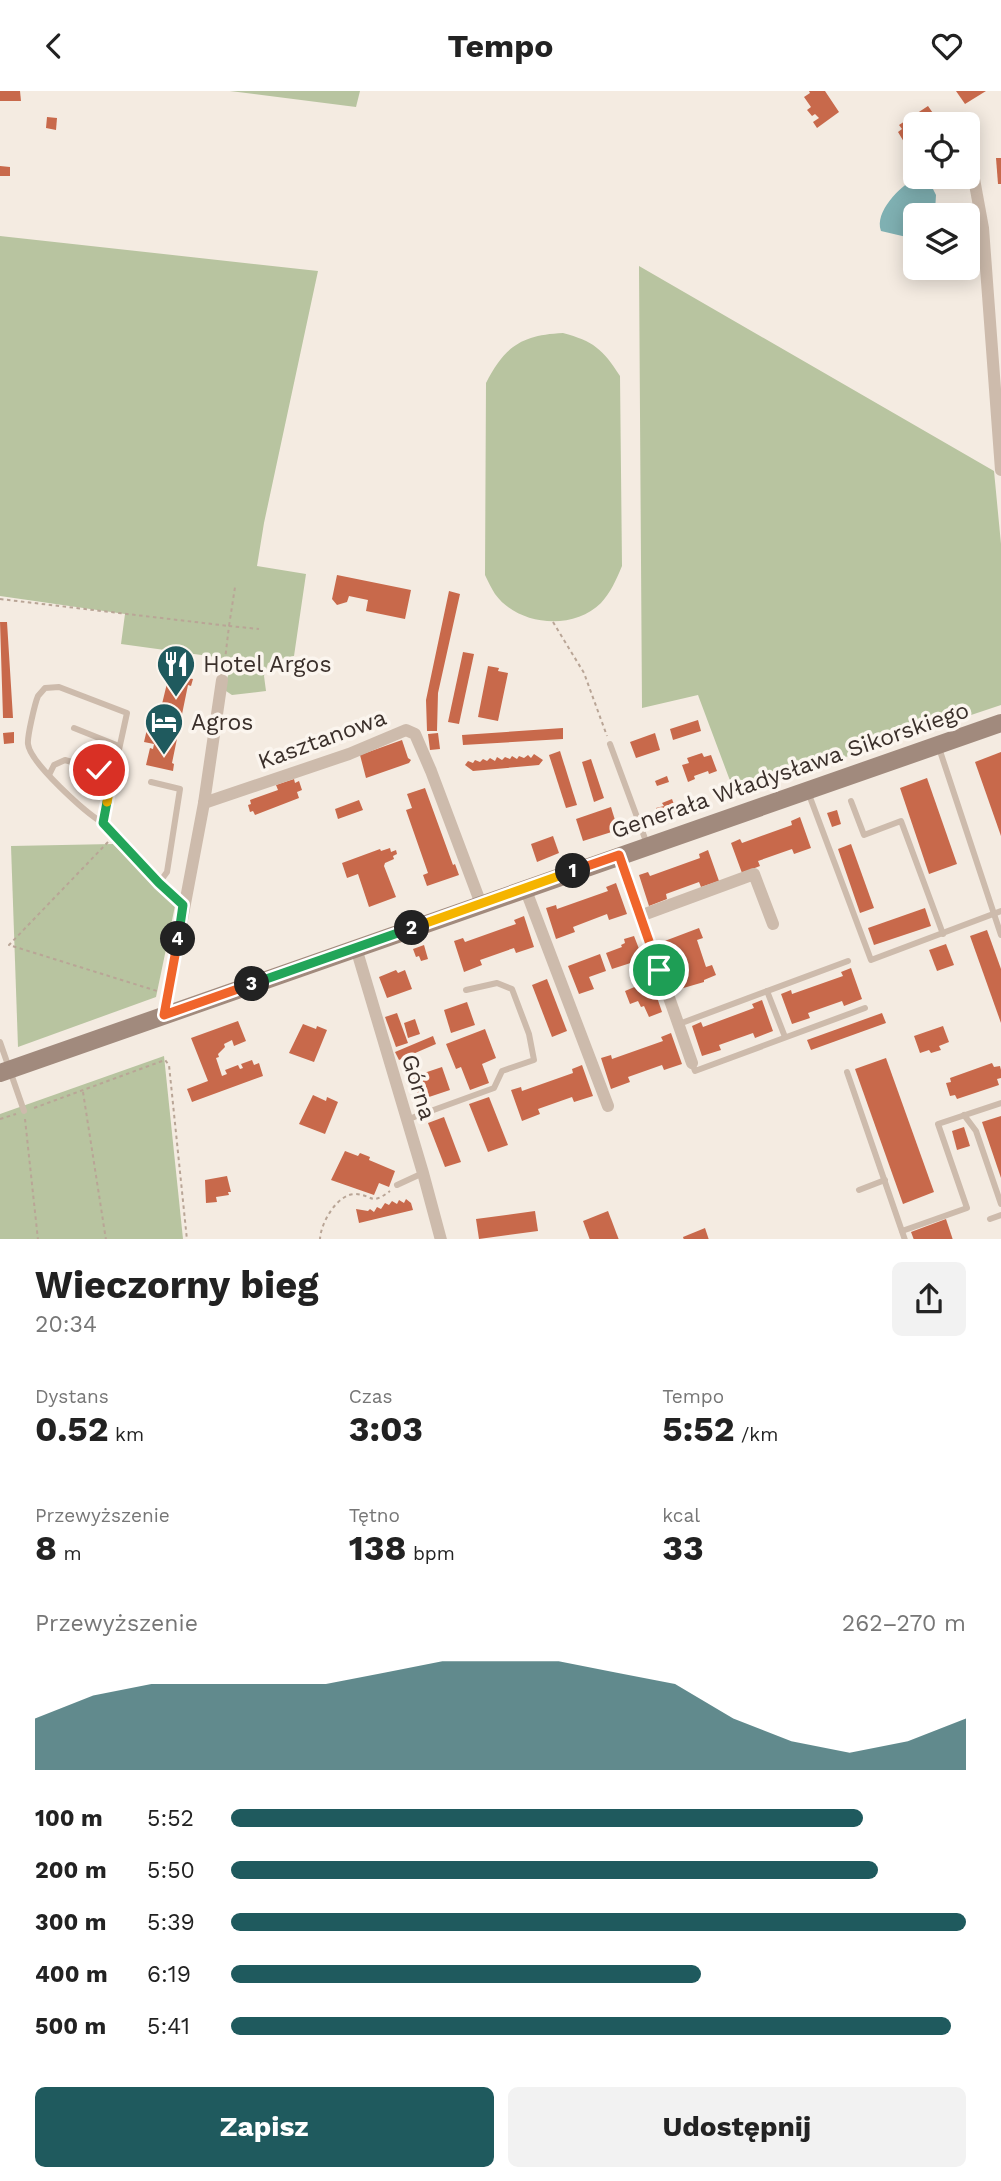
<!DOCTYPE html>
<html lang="pl">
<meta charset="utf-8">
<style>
body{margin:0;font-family:"Work Sans",sans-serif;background:#f2f2f2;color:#222;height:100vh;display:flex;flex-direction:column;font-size:26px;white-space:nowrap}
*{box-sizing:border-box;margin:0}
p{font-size:23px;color:#767676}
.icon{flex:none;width:38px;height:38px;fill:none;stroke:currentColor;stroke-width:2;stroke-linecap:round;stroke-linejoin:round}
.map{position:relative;height:1148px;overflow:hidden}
.side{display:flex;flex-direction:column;background:#fff;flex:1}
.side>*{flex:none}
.fabs{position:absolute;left:903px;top:21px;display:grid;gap:14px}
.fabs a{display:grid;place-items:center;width:77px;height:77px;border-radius:10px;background:#fff;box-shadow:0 4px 18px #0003;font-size:35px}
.pin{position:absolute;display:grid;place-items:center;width:60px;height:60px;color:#fff;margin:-30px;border:4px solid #fff;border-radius:50%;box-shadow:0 2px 7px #0007}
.km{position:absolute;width:35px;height:35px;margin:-18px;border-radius:50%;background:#222;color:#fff;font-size:19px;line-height:35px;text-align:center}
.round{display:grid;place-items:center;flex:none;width:74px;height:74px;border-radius:10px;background:#f2f2f2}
.overview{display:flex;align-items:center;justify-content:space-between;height:119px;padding:0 35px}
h1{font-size:38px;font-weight:700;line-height:52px}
.figures{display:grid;grid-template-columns:repeat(3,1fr);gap:10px;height:119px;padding:7px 35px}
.figures div{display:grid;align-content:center}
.figures b{font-size:35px;font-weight:700}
.figures small{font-size:19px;font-weight:400}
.figures p{font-size:19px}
.chart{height:196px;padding:14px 35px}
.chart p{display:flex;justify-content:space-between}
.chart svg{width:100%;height:126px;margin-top:7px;fill:#1f5a5e;opacity:.7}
.action{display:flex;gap:14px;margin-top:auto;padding:14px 35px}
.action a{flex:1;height:80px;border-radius:10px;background:#1f5a5e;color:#fff;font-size:28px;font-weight:700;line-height:80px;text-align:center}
.action a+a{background:#f2f2f2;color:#222}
ul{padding:0 35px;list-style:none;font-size:23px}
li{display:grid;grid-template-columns:112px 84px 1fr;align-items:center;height:52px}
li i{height:18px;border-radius:9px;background:#1f5a5e}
header{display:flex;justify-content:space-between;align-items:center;height:91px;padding:0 35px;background:#fff;font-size:32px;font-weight:700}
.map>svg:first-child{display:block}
.green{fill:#b8c4a0}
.water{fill:#7fb0b2}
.building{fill:#c8694b}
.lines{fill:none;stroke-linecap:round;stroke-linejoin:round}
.path{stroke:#b9a596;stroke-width:2;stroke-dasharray:3.5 3.5;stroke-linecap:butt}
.lane{stroke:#cdbbac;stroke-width:6}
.street{stroke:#cdbbac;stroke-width:12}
.secondary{stroke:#a18a7d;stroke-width:18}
.split-1-casing{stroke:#fff;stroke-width:14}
.split-2-casing{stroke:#fff;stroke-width:14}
.split-3-casing{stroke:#fff;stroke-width:14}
.split-4-casing{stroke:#fff;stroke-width:14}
.split-5-casing{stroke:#fff;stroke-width:14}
.split-6-casing{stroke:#fff;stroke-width:14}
.split-1{stroke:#f0652b;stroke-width:9}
.split-2{stroke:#f5b400;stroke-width:9}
.split-3{stroke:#22a559;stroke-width:9}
.split-4{stroke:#f0652b;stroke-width:9}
.split-5{stroke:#22a559;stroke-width:9}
.split-6{stroke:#f5b400;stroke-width:9}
.labels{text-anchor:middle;stroke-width:7;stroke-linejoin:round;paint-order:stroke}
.poi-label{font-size:23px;fill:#3b302b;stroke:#fbf5ee;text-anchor:start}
.street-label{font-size:23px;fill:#3b302b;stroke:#fbf5ee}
</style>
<header><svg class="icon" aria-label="back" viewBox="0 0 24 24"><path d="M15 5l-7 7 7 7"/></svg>Tempo<svg class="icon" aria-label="heart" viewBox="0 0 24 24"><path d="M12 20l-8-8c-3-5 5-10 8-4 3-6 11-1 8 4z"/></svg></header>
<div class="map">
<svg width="1001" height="1149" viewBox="0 0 1001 1149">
<rect width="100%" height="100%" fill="#f4ebe1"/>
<g class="green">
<polygon points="230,0 360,0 356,16"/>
<polygon points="0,145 318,180 264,432 257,475 306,483 294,565 268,572 264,585 266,600 232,604 223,598 229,582 215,580 216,566 121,553 125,523 0,505"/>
<polygon points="639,175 994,380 1001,453 1001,614 735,703 698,604 642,617"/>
<path d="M563 242C593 250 603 258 620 285L622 475C616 489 611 501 601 512 573 540 518 535 495 503 491 497 488 490 485 484L486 292C505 255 522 244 563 242Z"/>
<polygon points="113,753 175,815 156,906 18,956 11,755"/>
<polygon points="164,965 183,1148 0,1148 0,1023"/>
</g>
<path class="water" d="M916 87 931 94 936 104 935 120 941 124H915V148L881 140C874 121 900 95 916 87Z"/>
<g class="building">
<polygon points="0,0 20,0 21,10 0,10"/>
<polygon points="809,0 825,0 839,21 817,37 813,31 819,27 815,23 812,25 807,19 811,16 804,6 810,2"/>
<polygon points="956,0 986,0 965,13"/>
<polygon points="928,15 937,28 930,33 915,33 915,43 904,51 898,41 902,38 899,34"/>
<polygon points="47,26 57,27 56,39 46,37"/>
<polygon points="996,67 1001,67 1001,93 998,93"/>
<polygon points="0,75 10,76 10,85 0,85"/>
<polygon points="337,484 411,499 405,528 366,520 368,509 349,505 347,511 337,514 332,508"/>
<polygon points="449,500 460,503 438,602 437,640 427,640 426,609"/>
<polygon points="0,531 7,531 13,627 3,627"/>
<polygon points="463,561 474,563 459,633 448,631"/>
<polygon points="488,575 499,577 498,580 508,582 498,630 478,626"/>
<polygon points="169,584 193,588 191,595 188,594 172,672 174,673 173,680 146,674 150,657 153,658 154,653 144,651 148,634 159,630 151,627 153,615 162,613"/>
<polygon points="698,629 701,640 673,649 670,638"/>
<polygon points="563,637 563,648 463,654 462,644"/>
<polygon points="14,641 14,652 4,653 3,642"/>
<polygon points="438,642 440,658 430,659 428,643"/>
<polygon points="655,642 660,659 636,667 630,651"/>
<polygon points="402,649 408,667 411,669 409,672 366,687 360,664"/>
<polygon points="560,660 577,714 566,717 549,664"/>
<polygon points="1001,661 1001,745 975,671"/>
<polygon points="702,662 704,666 711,664 717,680 709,683 708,680 694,685 695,688 688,691 682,674 689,672 687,667"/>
<polygon points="534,663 543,669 539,674 473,680 465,674 468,670 473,672 475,669 480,671 483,668 487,670 490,667 495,670 497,666 502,669 505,666 510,668 512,665 517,668 519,665 524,667 528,664 531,667"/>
<polygon points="591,668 604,707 594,711 582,671"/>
<polygon points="667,685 669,691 657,695 655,690"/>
<polygon points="927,687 957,773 929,783 900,697"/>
<polygon points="294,688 295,692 299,690 302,699 297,701 299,707 255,724 253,720 250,721 248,714 251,713 250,709 278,699 276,694"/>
<polygon points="425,697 453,774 455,773 459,784 427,795 423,784 428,782 406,719 412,717 407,703"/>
<polygon points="672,708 677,722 671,724 672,727 660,728 656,717 664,715 662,712"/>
<polygon points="359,709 363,719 338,728 335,718"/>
<polygon points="611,716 618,739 583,750 576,728"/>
<polygon points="837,719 841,733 832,736 827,722"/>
<polygon points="800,726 811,757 794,763 792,758 758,770 760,775 742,782 731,752 740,748 742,752 792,734 791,730"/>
<polygon points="553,745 559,762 537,771 531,753"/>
<polygon points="851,753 874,817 860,822 838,758"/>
<polygon points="390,757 391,761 396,759 397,763 393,765 394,768 385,772 384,775 396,806 369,816 358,783 347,787 342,772 380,758 381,760"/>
<polygon points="708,759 719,790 701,796 699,791 666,803 667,808 649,815 639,784 648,781 650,785 700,767 699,763"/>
<polygon points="616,792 627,823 609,829 607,823 573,836 575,841 556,848 546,817 556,814 557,818 608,800 606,796"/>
<polygon points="925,817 931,835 874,854 868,837"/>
<polygon points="524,825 534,856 516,862 514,857 480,869 482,874 464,881 454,850 463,847 465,851 516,833 514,829"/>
<polygon points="699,837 703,847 697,849 706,876 712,874 716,884 704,889 704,891 680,898 676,888 684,885 680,875 674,859 666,862 662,851"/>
<polygon points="987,839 1001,878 1001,932 970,845"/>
<polygon points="634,845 643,868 612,878 606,862 622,856 621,854 625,852 624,848"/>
<polygon points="946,853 954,874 937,880 929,859"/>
<polygon points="424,854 428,868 421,870 419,865 416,866 413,858"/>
<polygon points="600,863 606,880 589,886 594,898 579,903 568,875"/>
<polygon points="851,877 862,908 844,915 842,910 808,922 810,927 792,933 781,903 791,899 792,903 843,885 841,881"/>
<polygon points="396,879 398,882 405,879 412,898 387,907 379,886"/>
<polygon points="547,888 567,940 552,946 532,894"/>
<polygon points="651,889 662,921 649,926 644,915 641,916 638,910 630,913 625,900"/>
<polygon points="762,909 773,940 755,947 753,942 719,954 721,959 702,965 692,935 701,931 703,936 754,917 752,913"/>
<polygon points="467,911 475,934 451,942 444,919"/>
<polygon points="397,922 408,952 396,956 385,926"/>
<polygon points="882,922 886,932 811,959 807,949"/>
<polygon points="415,928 420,943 408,947 404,932"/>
<polygon points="238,930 246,950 234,955 232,949 224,953 225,956 218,963 219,966 216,967 222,985 227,983 225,979 238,974 240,978 243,977 241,973 252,969 254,974 259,972 263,985 192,1011 187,998 208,990 191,947"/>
<polygon points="303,933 316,938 317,935 327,939 314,971 289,962"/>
<polygon points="943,935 949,951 939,955 941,959 931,962 929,959 920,962 914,945"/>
<polygon points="485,938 496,967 482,973 489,992 470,999 461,976 456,978 446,953"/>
<polygon points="671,942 682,973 664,979 662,974 628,986 630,991 611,998 601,967 611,964 612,968 663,950 661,946"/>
<polygon points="433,945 436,953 399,969 395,961"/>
<polygon points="886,967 934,1101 903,1113 855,978"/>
<polygon points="992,972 994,976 1000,975 1001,979 1001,987 997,988 999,994 957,1008 955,1004 950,1005 946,992 951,991 950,987"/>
<polygon points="582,974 593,1005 574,1011 572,1006 538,1018 540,1023 522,1030 511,999 521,996 522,1000 573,982 572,978"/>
<polygon points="442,976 450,999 420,1009 412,986"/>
<polygon points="313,1004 326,1010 327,1006 338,1011 325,1043 299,1033"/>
<polygon points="489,1006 508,1054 488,1061 469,1013"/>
<polygon points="1001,1025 1001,1087 982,1031"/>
<polygon points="444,1026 461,1071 445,1076 428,1032"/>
<polygon points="964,1036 970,1055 957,1059 952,1040"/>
<polygon points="345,1060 358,1065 360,1062 370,1066 369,1069 395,1080 389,1096 379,1092 374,1104 331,1089"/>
<polygon points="227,1085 231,1101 228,1101 229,1104 216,1106 217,1111 206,1112 205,1089"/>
<polygon points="406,1108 411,1112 413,1119 359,1132 356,1118 368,1120 370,1118 374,1121 377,1116 381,1118 385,1112 389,1114 392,1110 397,1113 399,1109 404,1112"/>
<polygon points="535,1120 538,1140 479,1148 476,1128"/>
<polygon points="608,1120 619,1149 590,1149 583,1130"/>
<polygon points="946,1128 953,1149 914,1149 911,1141"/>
<polygon points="705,1137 709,1149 684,1149 683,1146"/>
</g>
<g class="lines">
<g class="path">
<polyline points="0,508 229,535 235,496"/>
<polyline points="553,531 584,582 607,645"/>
<polyline points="224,577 229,535 259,538"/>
<polyline points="108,751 9,854 157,900"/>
<polyline points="83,1001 106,1149"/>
<polyline points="34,1017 165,969 169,974 187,1149"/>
<polyline points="0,1028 16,1023"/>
<polyline points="25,1028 38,1149"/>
<path d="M320 1149C320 1133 337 1103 355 1103 374 1104 370 1115 390 1100"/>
</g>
<g class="lane">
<polyline points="74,637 119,655"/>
<polyline points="610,653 647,753"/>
<polyline points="939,657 1001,844"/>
<polyline points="49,684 54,674 65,669 99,679 112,686"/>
<polyline points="151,691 180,698 167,781 159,792"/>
<polyline points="808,701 871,869 1001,820"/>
<polyline points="851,710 864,744 901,730 943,843"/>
<path d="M103 732C86 722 30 672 28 653 27 646 35 612 38 605 38 605 45 597 45 597L59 596 127 622 103 732 159 792 183 814"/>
<polyline points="767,900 785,946"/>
<polyline points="679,933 848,870"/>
<polyline points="0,951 24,1020"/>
<polyline points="692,972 695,980 865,917"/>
<polyline points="847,981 905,1149"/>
<polyline points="964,1024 976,1040 1001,1113"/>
<polyline points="406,1029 494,997 502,980 534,969 529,943 512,898 497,892 466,899"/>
<polyline points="397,1094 423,1082"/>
<polyline points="859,1099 885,1089"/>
<polyline points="990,1128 1001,1124"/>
<polyline points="902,1140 967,1117 938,1033 1001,1012"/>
</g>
<g class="street">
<polyline points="968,55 983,137 1001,379"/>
<polyline points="204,712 349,663 406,639 415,643 431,680 481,813"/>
<polyline points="619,764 692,972"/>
<polyline points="525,797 608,1015"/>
<polyline points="640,825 754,783 773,833"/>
<polyline points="356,857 423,1082 441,1149"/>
<polyline points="164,924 204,712 222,589"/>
</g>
<polyline class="secondary" points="0,982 1001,632"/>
</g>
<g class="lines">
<g class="split-1-casing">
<polyline id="split-1" points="573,780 619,764 659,879"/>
</g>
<g class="split-2-casing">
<polyline id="split-2" points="412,837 573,780"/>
</g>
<g class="split-3-casing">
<polyline id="split-3" points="252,893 412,837"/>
</g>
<g class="split-4-casing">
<polyline id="split-4" points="178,848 164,924 252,893"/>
</g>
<g class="split-5-casing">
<polyline id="split-5" points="107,711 103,732 159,792 183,814 178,848"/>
</g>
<g class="split-6-casing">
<polyline id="split-6" points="99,679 112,686 107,711"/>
</g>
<use href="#split-1" class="split-1"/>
<use href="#split-2" class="split-2"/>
<use href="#split-3" class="split-3"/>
<use href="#split-4" class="split-4"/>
<use href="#split-5" class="split-5"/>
<use href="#split-6" class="split-6"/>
</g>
<defs>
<g id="restaurant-pin" transform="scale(2.0125)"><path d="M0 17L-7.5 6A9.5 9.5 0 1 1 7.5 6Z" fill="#1f5a5e" stroke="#fbf5ee"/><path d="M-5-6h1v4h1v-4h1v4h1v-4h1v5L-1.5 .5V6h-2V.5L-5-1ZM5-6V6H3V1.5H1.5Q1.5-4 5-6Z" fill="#fff"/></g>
<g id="hotel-pin" transform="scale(2.0125)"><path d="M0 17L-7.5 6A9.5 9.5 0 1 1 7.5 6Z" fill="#1f5a5e" stroke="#fbf5ee"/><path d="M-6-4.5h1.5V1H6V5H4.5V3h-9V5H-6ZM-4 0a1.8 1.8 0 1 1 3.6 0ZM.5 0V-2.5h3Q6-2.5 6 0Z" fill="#fff"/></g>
</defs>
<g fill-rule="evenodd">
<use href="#restaurant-pin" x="176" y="573"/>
<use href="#hotel-pin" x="164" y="631"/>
</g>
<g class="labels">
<g class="poi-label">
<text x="203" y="581">Hotel Argos</text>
<text x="191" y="639">Agros</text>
</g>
<g class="street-label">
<text transform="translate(322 648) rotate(-20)" y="8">Kasztanowa</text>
<text transform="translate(790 679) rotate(-19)" y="8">Generała Władysława Sikorskiego</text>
<text transform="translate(419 996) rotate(73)" y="8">Górna</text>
</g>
</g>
</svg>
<div class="fabs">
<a><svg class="icon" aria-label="locate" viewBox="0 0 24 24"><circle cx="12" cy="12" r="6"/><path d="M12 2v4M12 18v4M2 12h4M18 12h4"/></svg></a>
<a><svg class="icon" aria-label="layers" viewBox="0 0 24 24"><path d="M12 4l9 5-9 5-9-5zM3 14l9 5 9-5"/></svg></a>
</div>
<div class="pin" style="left:659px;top:879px;background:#1e9e55"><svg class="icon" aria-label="arrive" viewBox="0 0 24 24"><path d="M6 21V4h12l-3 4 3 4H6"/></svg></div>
<div class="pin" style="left:99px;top:679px;background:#d93025"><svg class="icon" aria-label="check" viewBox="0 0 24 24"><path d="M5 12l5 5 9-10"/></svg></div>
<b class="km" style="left:573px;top:780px">1</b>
<b class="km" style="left:412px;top:837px">2</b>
<b class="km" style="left:252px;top:893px">3</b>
<b class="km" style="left:178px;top:848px">4</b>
</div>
<section class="side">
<div class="overview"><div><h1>Wieczorny bieg</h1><p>20:34</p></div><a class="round"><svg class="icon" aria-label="share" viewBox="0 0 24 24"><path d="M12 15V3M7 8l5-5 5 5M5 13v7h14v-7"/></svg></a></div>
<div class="figures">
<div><p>Dystans</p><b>0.52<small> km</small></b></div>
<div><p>Czas</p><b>3:03</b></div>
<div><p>Tempo</p><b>5:52<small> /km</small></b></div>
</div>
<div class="figures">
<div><p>Przewyższenie</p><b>8<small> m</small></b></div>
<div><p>Tętno</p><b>138<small> bpm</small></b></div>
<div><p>kcal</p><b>33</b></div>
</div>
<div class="chart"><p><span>Przewyższenie</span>262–270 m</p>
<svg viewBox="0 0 160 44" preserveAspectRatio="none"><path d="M0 44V26L10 18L20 14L30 14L40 14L50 14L60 10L70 6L80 6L90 6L100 10L110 14L120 26L130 34L140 38L150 34L160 26V44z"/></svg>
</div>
<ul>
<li><b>100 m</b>5:52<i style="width:86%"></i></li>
<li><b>200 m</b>5:50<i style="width:88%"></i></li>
<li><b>300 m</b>5:39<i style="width:100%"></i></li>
<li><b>400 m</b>6:19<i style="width:64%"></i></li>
<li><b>500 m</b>5:41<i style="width:98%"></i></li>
</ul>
<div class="action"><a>Zapisz</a><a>Udostępnij</a></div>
</section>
